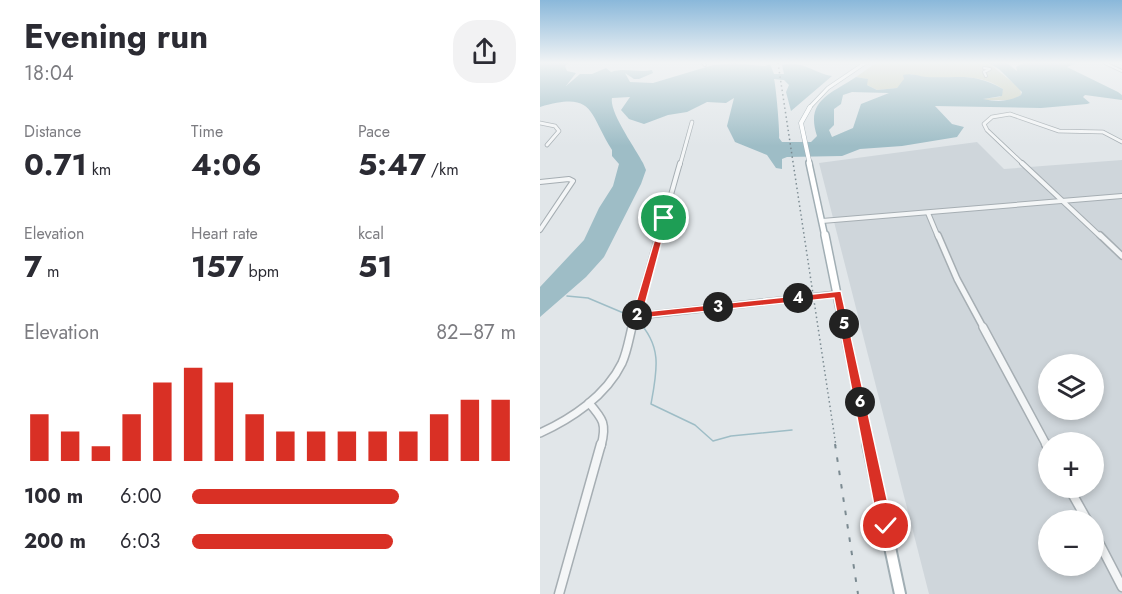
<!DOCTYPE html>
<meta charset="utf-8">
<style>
body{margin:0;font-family:Jost,sans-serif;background:#f2f2f3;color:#2b2b33;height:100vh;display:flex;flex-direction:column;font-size:22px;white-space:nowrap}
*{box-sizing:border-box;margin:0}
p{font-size:20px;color:#7c7c81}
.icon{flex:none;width:33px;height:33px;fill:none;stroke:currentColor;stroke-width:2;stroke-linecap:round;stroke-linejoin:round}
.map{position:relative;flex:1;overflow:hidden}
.details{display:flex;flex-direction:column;background:#fff;width:540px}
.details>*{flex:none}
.buttons{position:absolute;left:498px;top:354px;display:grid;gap:12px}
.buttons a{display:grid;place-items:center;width:66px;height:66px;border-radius:50%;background:#fff;box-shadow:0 3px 9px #0003;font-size:30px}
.pin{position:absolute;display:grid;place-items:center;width:51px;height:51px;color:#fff;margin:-26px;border:3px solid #fff;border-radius:50%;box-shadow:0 2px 6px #0007}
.km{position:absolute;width:30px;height:30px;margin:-15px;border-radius:50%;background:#222;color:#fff;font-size:16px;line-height:30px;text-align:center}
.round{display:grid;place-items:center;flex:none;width:63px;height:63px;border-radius:24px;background:#f2f2f3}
.summary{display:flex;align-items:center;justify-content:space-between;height:102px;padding:0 24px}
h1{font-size:33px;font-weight:700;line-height:45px}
.stats{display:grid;grid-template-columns:repeat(3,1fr);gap:9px;height:102px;padding:6px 24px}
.stats div{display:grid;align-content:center}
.stats b{font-size:30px;font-weight:700}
.stats small{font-size:16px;font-weight:400}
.stats p{font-size:16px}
.chart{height:168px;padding:12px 24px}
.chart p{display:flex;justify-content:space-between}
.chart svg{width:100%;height:108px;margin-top:6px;stroke:#d93025;stroke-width:6}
ul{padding:0 24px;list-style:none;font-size:20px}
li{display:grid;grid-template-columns:96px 72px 1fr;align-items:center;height:45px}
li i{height:15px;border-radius:8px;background:#d93025}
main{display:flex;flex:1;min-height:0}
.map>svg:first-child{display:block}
.built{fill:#cfd6db;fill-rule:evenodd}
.green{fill:#cbd2c3}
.water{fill:#9ebdc6;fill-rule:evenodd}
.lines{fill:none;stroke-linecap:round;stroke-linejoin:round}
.stream{stroke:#9ebdc6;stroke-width:1.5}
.minor-far5-casing{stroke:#a6aeb3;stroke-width:4}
.minor-far4-casing{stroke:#a6aeb3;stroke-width:4.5}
.minor-far3-casing{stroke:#a6aeb3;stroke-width:6}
.minor-far2-casing{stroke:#a6aeb3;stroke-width:8}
.minor-far1-casing{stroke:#a6aeb3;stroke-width:10}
.minor-casing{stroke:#a6aeb3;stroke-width:11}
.major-far5-casing{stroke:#a1aeb4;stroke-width:4.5}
.major-far4-casing{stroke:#a1aeb4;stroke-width:5}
.major-far3-casing{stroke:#a1aeb4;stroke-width:8}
.major-far2-casing{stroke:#a1aeb4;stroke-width:10}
.major-far1-casing{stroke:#a1aeb4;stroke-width:11}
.major-casing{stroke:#a1aeb4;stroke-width:14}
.minor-far5{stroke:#f4f6f7;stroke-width:2}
.minor-far4{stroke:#f4f6f7;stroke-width:3}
.minor-far3{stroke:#f4f6f7;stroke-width:4}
.minor-far2{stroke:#f4f6f7;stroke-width:5}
.minor-far1{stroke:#f4f6f7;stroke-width:7}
.minor{stroke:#f4f6f7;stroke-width:8}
.major-far5{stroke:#fff;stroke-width:3}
.major-far4{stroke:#fff;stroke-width:4}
.major-far3{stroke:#fff;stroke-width:5}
.major-far2{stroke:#fff;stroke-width:7}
.major-far1{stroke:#fff;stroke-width:8}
.major{stroke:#fff;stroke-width:10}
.rail-far1{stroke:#7b8a91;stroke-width:1.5;stroke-dasharray:1.5 3;stroke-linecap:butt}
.rail{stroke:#7b8a91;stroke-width:2;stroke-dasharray:4.5 9;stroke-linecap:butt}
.route{fill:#d93025;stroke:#fff;stroke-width:1.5}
</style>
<main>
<section class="details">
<div class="summary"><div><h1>Evening run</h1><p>18:04</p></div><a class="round"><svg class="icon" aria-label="share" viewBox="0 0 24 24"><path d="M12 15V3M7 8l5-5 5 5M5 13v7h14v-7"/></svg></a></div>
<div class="stats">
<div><p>Distance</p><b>0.71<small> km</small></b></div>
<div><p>Time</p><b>4:06</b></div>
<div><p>Pace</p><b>5:47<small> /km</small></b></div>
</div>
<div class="stats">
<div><p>Elevation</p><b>7<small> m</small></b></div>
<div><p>Heart rate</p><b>157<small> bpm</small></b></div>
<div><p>kcal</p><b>51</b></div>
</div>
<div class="chart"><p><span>Elevation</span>82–87 m</p>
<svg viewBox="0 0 160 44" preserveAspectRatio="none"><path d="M5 44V25M15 44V32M25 44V38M35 44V25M45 44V12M55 44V6M65 44V12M75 44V25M85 44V32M95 44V32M105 44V32M115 44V32M125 44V32M135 44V25M145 44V19M155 44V19"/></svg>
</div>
<ul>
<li><b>100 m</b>6:00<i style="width:64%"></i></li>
<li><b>200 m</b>6:03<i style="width:62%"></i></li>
</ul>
</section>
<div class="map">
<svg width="582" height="594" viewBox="0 0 582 594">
<rect width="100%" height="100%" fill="#e1e6e9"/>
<path class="built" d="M437 142 464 169 582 160V594H389L279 163ZM508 364H554V410H508ZM508 442H554V488H508ZM508 520H554V566H508Z"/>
<path class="green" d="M336 63H448L480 88 481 95 472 100H444L442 99 460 97 463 89C428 66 404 86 371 74L357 88 337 90 327 85V79L316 77Z"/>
<path class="water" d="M0 63H29L25 66 27 71 36 73 26 86 40 74H52L66 68 71 72C84 67 98 73 112 70L113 73 99 79H94L85 73 90 82 113 83 173 65 195 63 225 66 230 64 234 74H244L242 65C261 59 275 74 292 76L251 111 246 92 249 85 244 80 234 79C236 86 240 132 239 138L242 142H271L277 136C265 100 291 94 316 77L328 79 327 85 337 90 357 88 364 79 363 75C371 73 378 76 386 77 419 79 431 71 463 89L462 96 443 99C457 102 469 102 481 95L482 92 459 69 448 63H467L477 71 476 67 483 63H537L527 67 578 92 582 95V100L545 95 543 97 550 103 547 104 501 108 395 106 412 124 424 127 417 137 362 146 320 149 302 156 247 157 242 159V169L236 168 227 155 195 142 187 126 194 98 186 103 167 102 147 112 128 115 104 124 89 119 81 110 90 97 72 98C69 112 96 149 103 163L106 170 101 184 64 257 46 277 0 317V287L44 240 59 208 73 186 79 164 72 156V150C48 112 55 91 0 107ZM312 92 349 93 321 104 313 128 292 137 289 130 294 125V109L301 104 303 95Z"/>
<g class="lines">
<g class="stream">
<polyline points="27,296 48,298 93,317"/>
<path d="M97 320C123 346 117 371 111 404L155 425 173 441 191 436 252 430"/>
</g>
<g class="minor-far5-casing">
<g id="minor-far5">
<polyline points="163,63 165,65"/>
<polyline points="565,63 582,71"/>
<polyline points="444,68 450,69 444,72 446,76"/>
</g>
</g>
<g class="minor-far4-casing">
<g id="minor-far4">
<polyline points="0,123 15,126 19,131 7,145"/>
<polyline points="140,165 152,122"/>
<polyline points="484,165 447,130 444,124 452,117 470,114 519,131 563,132 582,142"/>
</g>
</g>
<g class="minor-far3-casing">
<g id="minor-far3">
<polyline points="482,163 561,237"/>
<polyline points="0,182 29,179 33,181 0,230"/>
<polyline points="388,213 398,237"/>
<polyline points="282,221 582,196"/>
<polyline points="119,237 140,163"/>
</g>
</g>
<g class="minor-far2-casing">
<g id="minor-far2">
<polyline points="398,235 417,279 444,329"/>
<polyline points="560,235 582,256"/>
<polyline points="97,316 298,294"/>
<polyline points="92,329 119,235"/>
</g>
</g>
<g class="minor-far1-casing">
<g id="minor-far1">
<polyline points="443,327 507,446"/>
<path d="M49 403C63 419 67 424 61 446"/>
<path d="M0 433C31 419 66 396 82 363 87 352 89 339 92 327"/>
</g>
</g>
<g class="minor-casing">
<g id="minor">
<polyline points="506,444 508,448"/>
<polyline points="529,488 547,520"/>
<polyline points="554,533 582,587"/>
<polyline points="19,594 61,444"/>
</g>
</g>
<g class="major-far5-casing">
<polyline id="major-far5" points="269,108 288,88 325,63"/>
</g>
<g class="major-far4-casing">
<polyline id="major-far4" points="270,165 261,123 270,107"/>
</g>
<g class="major-far3-casing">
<polyline id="major-far3" points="269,163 285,237"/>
</g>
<g class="major-far2-casing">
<polyline id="major-far2" points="285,235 304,329"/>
</g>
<g class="major-far1-casing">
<polyline id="major-far1" points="304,327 329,446"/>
</g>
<g class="major-casing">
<polyline id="major" points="328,444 360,594"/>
</g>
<use href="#minor-far5" class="minor-far5"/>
<use href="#minor-far4" class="minor-far4"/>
<use href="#minor-far3" class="minor-far3"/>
<use href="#minor-far2" class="minor-far2"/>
<use href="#minor-far1" class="minor-far1"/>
<use href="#minor" class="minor"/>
<use href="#major-far5" class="major-far5"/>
<use href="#major-far4" class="major-far4"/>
<use href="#major-far3" class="major-far3"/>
<use href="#major-far2" class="major-far2"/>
<use href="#major-far1" class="major-far1"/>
<use href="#major" class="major"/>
<polyline class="rail-far1" points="238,63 296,446"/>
<polyline class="rail" points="295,444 318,594"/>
</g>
<linearGradient id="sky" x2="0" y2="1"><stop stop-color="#8ab8da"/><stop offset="0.43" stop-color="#f2f4f5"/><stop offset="1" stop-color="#f2f4f5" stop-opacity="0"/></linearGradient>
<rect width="582" height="146" fill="url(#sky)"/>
<polygon class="route" points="124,216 128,218 103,312 301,291 353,526 351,532 346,534 340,532 338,526 294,298 93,319 92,316 121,218"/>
</svg>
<div class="buttons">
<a><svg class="icon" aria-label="layers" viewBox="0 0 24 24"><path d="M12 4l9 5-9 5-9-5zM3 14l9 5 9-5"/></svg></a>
<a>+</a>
<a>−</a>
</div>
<div class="pin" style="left:124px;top:218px;background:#1e9e55"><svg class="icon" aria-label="arrive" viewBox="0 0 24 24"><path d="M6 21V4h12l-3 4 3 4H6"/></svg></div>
<div class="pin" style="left:346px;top:526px;background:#d93025"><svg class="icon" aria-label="check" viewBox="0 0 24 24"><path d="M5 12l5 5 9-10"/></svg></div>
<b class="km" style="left:97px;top:315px">2</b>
<b class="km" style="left:178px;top:307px">3</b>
<b class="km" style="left:258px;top:298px">4</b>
<b class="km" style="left:304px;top:324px">5</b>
<b class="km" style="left:320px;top:402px">6</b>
</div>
</main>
